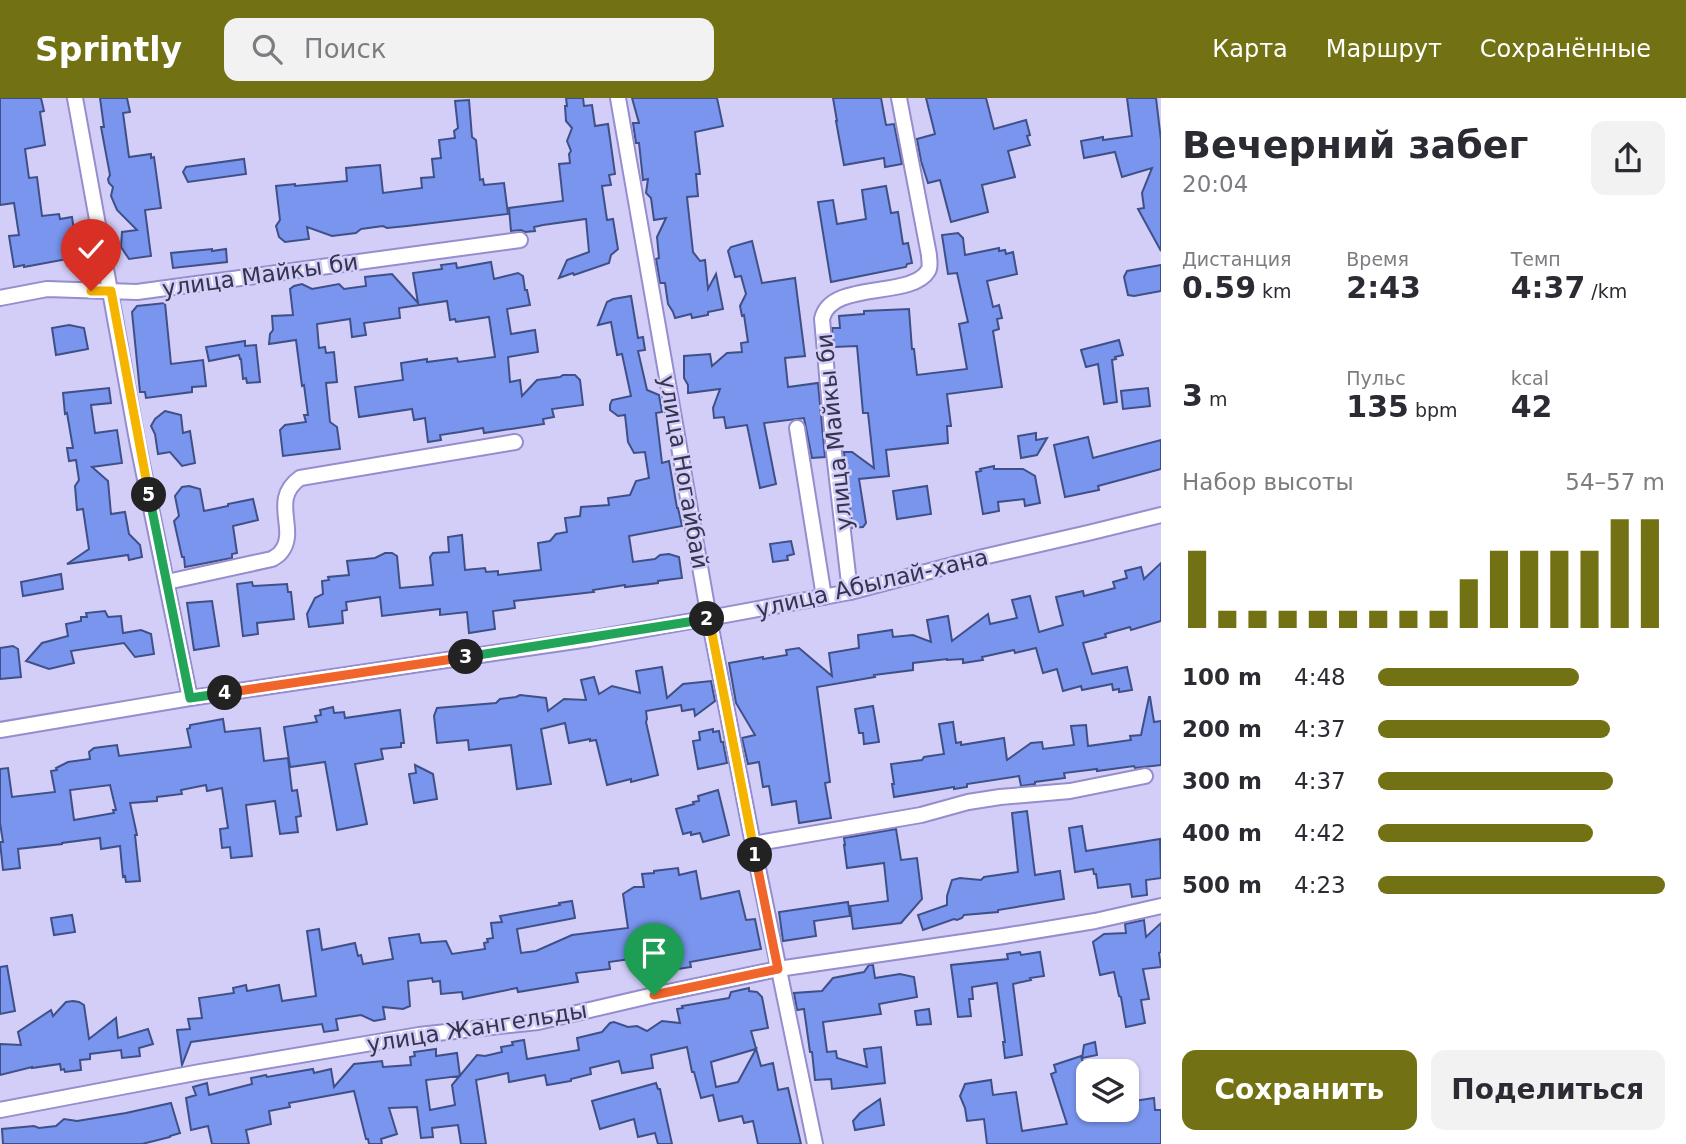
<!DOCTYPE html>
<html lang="ru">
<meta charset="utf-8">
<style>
body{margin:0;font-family:"DejaVu Sans",sans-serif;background:#f2f2f3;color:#2b2b33;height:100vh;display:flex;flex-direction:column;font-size:26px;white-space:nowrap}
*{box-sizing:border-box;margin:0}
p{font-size:23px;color:#7c7c81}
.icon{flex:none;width:38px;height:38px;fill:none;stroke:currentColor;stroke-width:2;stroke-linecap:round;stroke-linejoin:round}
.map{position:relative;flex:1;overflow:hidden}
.side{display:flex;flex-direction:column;background:#fff;width:525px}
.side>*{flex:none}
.controls{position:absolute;left:1076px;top:961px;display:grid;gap:14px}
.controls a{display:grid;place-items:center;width:63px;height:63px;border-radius:14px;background:#fff;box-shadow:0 2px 5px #0004;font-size:35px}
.pin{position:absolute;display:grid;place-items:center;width:60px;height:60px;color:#fff;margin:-72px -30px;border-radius:50% 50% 50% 0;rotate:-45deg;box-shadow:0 0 7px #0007}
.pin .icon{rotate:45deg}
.km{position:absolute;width:35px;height:35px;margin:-18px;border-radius:50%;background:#222;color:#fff;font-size:19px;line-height:35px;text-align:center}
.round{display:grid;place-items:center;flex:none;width:74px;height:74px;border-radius:14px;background:#f2f2f3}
.summary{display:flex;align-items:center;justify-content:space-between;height:119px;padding:0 21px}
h1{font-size:38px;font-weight:600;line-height:52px}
.figures{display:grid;grid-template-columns:repeat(3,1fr);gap:10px;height:119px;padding:7px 21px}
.figures div{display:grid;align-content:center}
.figures b{font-size:30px;font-weight:600}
.figures small{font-size:19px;font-weight:400}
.figures p{font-size:19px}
.chart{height:196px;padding:14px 21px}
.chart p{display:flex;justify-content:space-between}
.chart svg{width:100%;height:126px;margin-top:7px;stroke:#727215;stroke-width:6}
.button{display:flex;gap:14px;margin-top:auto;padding:14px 21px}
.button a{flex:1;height:80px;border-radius:14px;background:#727215;color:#fff;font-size:28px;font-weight:600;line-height:80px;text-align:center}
.button a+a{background:#f2f2f3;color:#2b2b33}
ul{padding:0 21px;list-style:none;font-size:23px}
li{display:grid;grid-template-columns:112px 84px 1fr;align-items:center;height:52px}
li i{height:18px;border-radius:9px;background:#727215}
header{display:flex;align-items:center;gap:42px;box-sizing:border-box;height:98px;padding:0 35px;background:#727215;color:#fff}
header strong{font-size:33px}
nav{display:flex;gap:38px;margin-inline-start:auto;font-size:24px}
.search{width:490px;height:63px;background:#f2f2f3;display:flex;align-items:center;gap:18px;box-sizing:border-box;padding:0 24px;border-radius:14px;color:#7c7c81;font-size:26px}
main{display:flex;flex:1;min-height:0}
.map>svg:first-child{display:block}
.building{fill:#7995ed;stroke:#3f5088;stroke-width:2;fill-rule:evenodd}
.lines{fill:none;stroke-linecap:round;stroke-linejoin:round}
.street-casing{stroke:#958dce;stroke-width:18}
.street{stroke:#fff;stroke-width:14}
.split-1-casing{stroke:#fff;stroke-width:14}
.split-2-casing{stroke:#fff;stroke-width:14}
.split-3-casing{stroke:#fff;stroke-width:14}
.split-4-casing{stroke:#fff;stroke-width:14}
.split-5-casing{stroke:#fff;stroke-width:14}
.split-6-casing{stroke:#fff;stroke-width:14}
.split-1{stroke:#f0652b;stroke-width:9}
.split-2{stroke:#f5b400;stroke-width:9}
.split-3{stroke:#22a559;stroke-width:9}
.split-4{stroke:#f0652b;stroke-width:9}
.split-5{stroke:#22a559;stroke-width:9}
.split-6{stroke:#f5b400;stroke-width:9}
.labels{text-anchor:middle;stroke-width:5;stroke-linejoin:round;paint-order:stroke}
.street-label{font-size:23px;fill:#36334e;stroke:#d2cef7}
</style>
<header>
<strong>Sprintly</strong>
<div class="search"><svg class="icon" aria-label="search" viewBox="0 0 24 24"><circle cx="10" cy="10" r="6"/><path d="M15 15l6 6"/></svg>Поиск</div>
<nav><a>Карта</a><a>Маршрут</a><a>Сохранённые</a></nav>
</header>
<main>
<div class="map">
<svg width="1161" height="1046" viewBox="0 0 1161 1046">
<rect width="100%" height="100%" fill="#d2cef7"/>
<g class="building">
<polygon points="0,0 41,0 44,13 40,14 45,47 25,51 29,80 37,79 42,118 59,116 60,121 72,119 78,159 24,169 24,167 14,169 9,138 19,137 14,105 0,107"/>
<polygon points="100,0 127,0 130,14 123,15 129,59 151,56 151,60 154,59 161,110 145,112 151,158 129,161 121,149 122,134 137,132 117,112 111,98 113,89 109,85 108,81 110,77 101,29 104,29"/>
<polygon points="566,0 583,0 584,8 592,7 595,28 608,26 615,76 609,77 611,87 602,88 607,122 613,121 618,151 611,157 609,165 574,177 573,175 559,180 567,162 589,154 586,121 543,127 534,129 535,133 525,134 521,132 511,133 509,110 563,103 559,66 570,65 569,56 571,53 567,43 572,30 566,23 565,8 567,8"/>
<polygon points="632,0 717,0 723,28 695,34 700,76 696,76 698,98 687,99 693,154 700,163 705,162 708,191 716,176 723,211 708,214 708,217 692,220 691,216 675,220 673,214 668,206 665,185 660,185 656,161 659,160 657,139 666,120 654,122 651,100 646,95 648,81 643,82 639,45 636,45 633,25 639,25"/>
<polygon points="833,0 881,0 886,27 894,26 902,66 885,69 884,60 844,67 836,23 837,23"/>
<polygon points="926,0 986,0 994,31 1026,22 1030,37 1027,38 1030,47 1008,53 1015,79 982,87 988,114 951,124 940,82 928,85 921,63 917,41 935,36"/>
<polygon points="1127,0 1156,0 1161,42 1161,153 1138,111 1144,110 1142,95 1152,70 1122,79 1115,54 1084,60 1081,43 1103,39 1103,42 1132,38"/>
<polygon points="469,2 472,39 476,42 480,82 483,81 484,87 504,85 508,116 407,128 387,130 383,128 361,131 356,135 332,138 307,129 309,141 285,144 279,139 276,128 280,122 276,88 295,86 295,88 347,83 346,70 380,67 383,95 422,90 421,80 434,79 432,61 441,60 439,42 455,40 454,33 458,30 455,3"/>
<polygon points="244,61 246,76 188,84 183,74 186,69"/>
<polygon points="886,88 891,115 898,114 903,146 908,145 912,165 907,166 906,169 831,184 818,104 833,102 837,126 866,121 862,92"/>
<polygon points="958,135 963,140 965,157 999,150 999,153 1005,152 1006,156 1013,154 1017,176 987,183 993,209 999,207 1002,220 997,221 999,231 993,233 1002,289 947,296 951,328 947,328 948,345 886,352 889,378 859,381 866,425 863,429 852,430 844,354 852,354 874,370 868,315 863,315 857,248 834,249 832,230 840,230 839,218 864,216 864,213 909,211 912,251 914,251 917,277 967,271 959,226 968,224 957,175 948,176 942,137"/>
<polygon points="752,143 762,185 795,180 805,258 785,260 788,289 818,285 825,359 812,360 804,320 764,325 776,386 760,390 747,327 726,330 724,319 714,320 713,310 720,291 688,295 688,287 684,280 684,258 710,256 712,268 727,255 742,254 741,245 748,244 744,217 742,218 740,208 746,196 741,178 735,179 728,153 731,149"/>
<polygon points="212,151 212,153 226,151 227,164 173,170 171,155"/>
<polygon points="491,164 494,181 518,175 523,178 525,192 527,192 530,207 507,211 511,236 535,232 538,254 508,259 510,284 520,282 522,298 537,282 560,279 563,277 575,277 580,282 583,307 552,311 554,319 543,321 544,326 484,335 483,330 460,334 440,337 441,342 428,344 425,320 414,322 412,311 359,319 355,289 403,282 401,265 427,261 427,264 457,260 458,264 495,259 489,219 456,224 455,221 450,222 447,203 399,210 400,220 364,225 366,237 352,239 350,221 317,226 319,250 325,249 326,255 334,254 337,284 326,285 330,324 337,329 340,351 283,358 280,332 285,327 306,324 304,317 308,317 304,287 302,288 296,242 269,246 270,236 273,232 272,218 293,217 290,191 294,188 302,186 312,191 339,186 344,191 366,188 365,179 392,176 418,205 413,175 442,171 441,167 456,165 457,170"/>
<polygon points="1161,167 1161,193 1134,198 1128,197 1124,179 1127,173"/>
<polygon points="631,198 638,240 643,239 645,252 638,253 647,292 659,297 662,314 656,315 662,365 669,363 677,410 678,410 682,428 629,438 633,464 655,461 660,457 669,456 679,459 682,480 658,483 658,485 625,489 625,487 593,492 594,494 514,503 515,510 493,513 495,531 469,535 467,514 440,517 440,511 382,518 380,499 346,504 347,512 342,513 343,525 309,529 307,516 315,500 323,496 322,483 329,482 328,479 349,477 347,463 375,460 385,455 392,455 397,458 400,490 433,487 430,459 433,455 449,454 448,439 462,437 465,472 485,470 486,474 498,473 498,477 541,472 538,445 550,443 556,436 567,434 565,420 580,418 581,409 609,407 608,400 630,397 636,383 649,380 645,354 634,355 628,344 625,317 618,318 610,312 610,307 612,302 631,298 622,256 617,257 611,224 598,227 607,204 613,201"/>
<polygon points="165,205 171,266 203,262 206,288 192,289 192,294 146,300 145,294 140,294 132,214 137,208"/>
<polygon points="69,227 84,230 88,251 56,257 52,230"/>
<polygon points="1119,242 1123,257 1115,259 1116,261 1112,262 1117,304 1104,306 1098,266 1086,269 1081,252"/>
<polygon points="245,243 245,248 256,247 260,284 247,285 246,280 243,281 241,261 240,261 239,257 209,263 206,249"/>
<polygon points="109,290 111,305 91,307 95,335 117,332 122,365 92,369 108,383 111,416 125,414 129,436 140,447 142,459 129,462 128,457 67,466 89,451 83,411 77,412 75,388 79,382 76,362 69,363 67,350 73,350 67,315 65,316 63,295"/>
<polygon points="1148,290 1150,308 1123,311 1121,293"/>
<polygon points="165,313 181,317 183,335 190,333 195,365 182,368 170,354 158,356 155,336 151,328 155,321"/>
<polygon points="1036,335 1036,342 1047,340 1037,357 1021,360 1018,338"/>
<polygon points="1088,339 1093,360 1161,342 1161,371 1098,388 1099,392 1065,399 1054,347"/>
<polygon points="994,368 994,371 1023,371 1035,378 1040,405 1025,408 1024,401 998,404 999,413 983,416 976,374 981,373 980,371"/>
<polygon points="189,388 200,391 204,413 228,408 228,406 253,401 258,422 233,428 237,455 232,456 232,460 185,469 184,459 182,459 174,423 179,418 175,398 182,389"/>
<polygon points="927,388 931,416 897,421 893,393"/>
<polygon points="791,443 794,456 787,458 788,462 773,464 770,446"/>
<polygon points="1161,465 1161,523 1131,532 1130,529 1105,536 1106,539 1083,545 1092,576 1127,569 1132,592 1119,594 1119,591 1113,592 1112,586 1082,592 1081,588 1063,593 1057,571 1043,575 1036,550 1015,555 1014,552 982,559 983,562 963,565 963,561 947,562 947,561 913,565 913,572 874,577 875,579 817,589 830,684 825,685 831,720 799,725 796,703 772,707 769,688 763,689 759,664 748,666 742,640 755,637 736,605 729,565 763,559 763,561 787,557 786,552 799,550 832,578 829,555 859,550 858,537 892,532 893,539 913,537 931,544 927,522 948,518 952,543 988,516 990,526 1017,520 1012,502 1030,498 1039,534 1063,527 1056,499 1083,493 1084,498 1115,490 1113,484 1127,480 1125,473 1141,469 1144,481"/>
<polygon points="61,476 63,491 23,498 21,484"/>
<polygon points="252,484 253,488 287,486 288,494 291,494 294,521 257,525 258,536 243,538 237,486"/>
<polygon points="212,503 219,548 194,552 187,505"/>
<polygon points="105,513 108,519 121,518 123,535 141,532 151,536 154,556 135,559 124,545 71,553 74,565 49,571 26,563 42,545 68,538 66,526 81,523 81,519 87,519 86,515"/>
<polygon points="13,548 18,551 21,579 0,581 0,550"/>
<polygon points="662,569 667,600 683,586 711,583 715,603 695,618 694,611 682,613 681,607 646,613 647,621 646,624 658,677 631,684 631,681 607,687 596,642 590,643 590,641 569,645 565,625 541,631 551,686 517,691 511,647 469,652 468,642 437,645 434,618 437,610 496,605 500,601 516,599 520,597 546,600 548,613 564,601 586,602 581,582 594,579 599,596 612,588 640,595 636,573"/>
<polygon points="1149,599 1150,599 1154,624 1161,623 1161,667 1135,670 1134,668 1097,673 1097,671 1064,675 1065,680 1035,684 1035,686 1021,688 1019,678 967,686 967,689 954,691 954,689 894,699 892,686 894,686 891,666 922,662 924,659 944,656 939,626 953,624 956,645 961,644 961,647 1004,640 1007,662 1031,645 1042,644 1043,651 1074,647 1071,628 1086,627 1088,648 1131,642 1130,638 1141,637"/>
<polygon points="873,608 879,644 864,646 863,635 859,635 855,611"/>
<polygon points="333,609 334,615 344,614 345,620 400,612 404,645 401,645 401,649 381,651 383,661 355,666 367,726 337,732 325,664 290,669 284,629 317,624 315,618 321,617 320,612"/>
<path d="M223 621 225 634 260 630 264 663 288 660 292 693 297 692 301 718 296 719 298 734 280 736 275 703 246 707 252 758 231 760 230 749 222 750 220 731 228 730 222 690 207 693 206 687 181 692 182 696 157 699V703L130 705 137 737H135L140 783 126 784 125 778 123 779 120 748 101 751 100 740 62 745V746L18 751 20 770 3 772 0 744H3L0 725V671L8 670 12 699 55 694 51 673 57 672 56 670 68 664 90 661 89 654 94 650 117 647 119 658 191 649 187 631 190 630V627ZM110 687 116 712H113L114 715 74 722 70 692Z"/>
<polygon points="713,631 713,634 719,633 721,644 723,644 727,665 698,671 693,643 700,642 699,634"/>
<polygon points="415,667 433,676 437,701 414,705 409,676 416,675"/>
<polygon points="718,692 729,737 703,744 700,735 691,737 691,734 683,736 676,711 694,706 693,704 699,703 698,698"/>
<polygon points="1027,713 1035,777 1060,773 1064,801 998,812 998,814 964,817 962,820 957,822 954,821 923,832 918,817 947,807 947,798 952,782 960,780 981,782 984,779 1018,774 1012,715"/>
<polygon points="1082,728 1086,753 1160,741 1161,780 1146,782 1147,797 1132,799 1130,786 1098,790 1096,776 1094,776 1093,771 1075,774 1069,730"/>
<polygon points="896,731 901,762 917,760 922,801 901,825 853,831 850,808 888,803 884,765 847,770 844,747 845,747 844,740"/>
<polygon points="678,770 679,777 696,773 701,801 739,793 746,822 755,821 761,851 690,864 691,869 639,877 637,860 609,864 610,871 576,875 578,884 518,894 517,890 463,901 462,894 441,896 440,883 433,884 432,880 408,883 410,908 403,911 383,909 385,921 374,923 361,917 336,921 338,932 324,934 322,926 191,944 182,967 177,932 190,931 188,921 202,920 199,900 234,895 233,890 246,887 247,893 279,887 282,903 316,898 307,833 319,831 322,852 355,845 358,858 361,857 363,866 393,861 389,840 419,836 421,845 446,843 452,856 485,851 484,845 488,844 487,841 493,840 491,825 502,824 500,818 560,807 559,805 572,803 575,820 517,831 521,855 536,853 572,837 628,830 623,796 634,789 644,789 642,776 654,775 654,773"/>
<polygon points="848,804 850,818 814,823 816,838 783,843 779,814"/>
<polygon points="72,817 75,834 54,837 51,820"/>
<polygon points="1144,822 1146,839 1161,825 1161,854 1159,855 1161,869 1143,871 1149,901 1141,902 1145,925 1126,929 1121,899 1119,898 1114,874 1100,877 1093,844 1104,836 1126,835 1125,826"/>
<polygon points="1020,854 1021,857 1040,854 1044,878 1030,880 1031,882 1013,886 1022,957 1005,960 1003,944 1005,944 997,885 972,889 973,901 969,901 971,918 958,919 951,867 1008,861 1007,856"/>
<polygon points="869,867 873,867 875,880 900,876 914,879 917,899 879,906 881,916 823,924 827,954 836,953 837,960 867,969 864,951 881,949 885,985 832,991 831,981 815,982 812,954 810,954 804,911 797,912 794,895 822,893 833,880 864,874"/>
<polygon points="7,868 15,913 0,916 0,869"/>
<path d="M749 890V893L757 894 762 899 768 930 751 933 761 968 773 965 778 992 788 990 801 1046H758L753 1023 744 1025 742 1018 719 1023 713 997 701 1000 694 974H692L687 949 651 957 653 970 622 975 619 963 590 970 591 976 571 981V983L547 987 545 977 509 984 508 975 476 982 486 1046H461L458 1027 432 1030 433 1039 421 1040 417 1009 389 1010 397 1036 381 1041 382 1046H369L368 1041H366L354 993 289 1005 290 1009 269 1013 271 1026 246 1032 249 1046H212L208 1028 191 1032 186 1000 196 997 193 989 207 985 209 997 252 986 251 980 266 977 267 979 313 971 314 975 331 971 334 989 354 966 382 963 383 969 411 967 410 959 415 958 414 954 436 951V958L457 955 460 978 426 982 430 1012 455 1007 452 987 477 957 485 958 502 954 501 949 513 947 512 944 524 942 527 961 579 952 577 940 602 934 610 925 614 924 628 929 637 928 647 933 662 923 680 925 677 911 683 910 682 908 729 900 731 894ZM756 951 738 984 716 989 711 964Z"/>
<polygon points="73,903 79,904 84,907 89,941 116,920 118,940 148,931 153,946 139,950 140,958 122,960 121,952 90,956 90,961 80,962 81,972 65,974 64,971 61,972 60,966 32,970 32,969 0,977 0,946 21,947 18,934 51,912 53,918 66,904"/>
<polygon points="929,911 931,926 917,927 915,913"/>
<polygon points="1095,944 1097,957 1082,960 1084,947"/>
<polygon points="1081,958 1088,979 1088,1012 1127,1012 1127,1004 1154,1000 1155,1012 1161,1012 1161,1046 987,1046 984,1021 967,1023 965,1010 960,998 965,986 991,982 993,997 1016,994 1022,1033 1067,1026 1051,976 1056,974 1054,967"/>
<polygon points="656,985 658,991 660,991 672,1046 658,1046 655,1035 638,1039 634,1021 600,1031 592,1003"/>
<polygon points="880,1001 884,1027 855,1032 853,1023 860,1015"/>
<polygon points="171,1005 180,1035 170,1038 170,1039 142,1046 3,1046 2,1031 34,1028 39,1030 56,1028 64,1021 77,1023 126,1015"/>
</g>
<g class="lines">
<g class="street-casing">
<g id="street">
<polyline points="75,0 137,342 190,600"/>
<polyline points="618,0 709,520 753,746 815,1046"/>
<polyline points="0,200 47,191 137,194 520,142"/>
<polyline points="797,330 824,499"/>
<path d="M167 484 272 461C275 459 279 457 281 454 299 432 269 402 300 380L515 344"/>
<path d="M850 494 834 355 822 221C830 182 911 201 928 173 931 169 929 162 929 157L899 0"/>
<polyline points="0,632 190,600 589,541 709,520 850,494 983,459 1088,435 1161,417"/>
<polyline points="753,746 921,717 968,704 1000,699 1070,693 1145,678"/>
<polyline points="0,1012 200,974 419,937 538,924 654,897 778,871 1004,838 1095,823 1161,808"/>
</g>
</g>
<use href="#street" class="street"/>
</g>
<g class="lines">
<g class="split-1-casing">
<polyline id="split-1" points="654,897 778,871 755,757"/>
</g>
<g class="split-2-casing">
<polyline id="split-2" points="707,521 709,520 755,757"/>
</g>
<g class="split-3-casing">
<polyline id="split-3" points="466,559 707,521"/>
</g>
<g class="split-4-casing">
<polyline id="split-4" points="225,595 466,559"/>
</g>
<g class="split-5-casing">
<polyline id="split-5" points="149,397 190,600 225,595"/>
</g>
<g class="split-6-casing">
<polyline id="split-6" points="91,193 111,193 149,397"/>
</g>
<use href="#split-1" class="split-1"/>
<use href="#split-2" class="split-2"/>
<use href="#split-3" class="split-3"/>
<use href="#split-4" class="split-4"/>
<use href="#split-5" class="split-5"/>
<use href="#split-6" class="split-6"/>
</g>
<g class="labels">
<g class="street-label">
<text transform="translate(260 177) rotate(-8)" y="8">улица Майкы би</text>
<text transform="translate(834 334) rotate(-96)" y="8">улица Майкы би</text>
<text transform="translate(684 374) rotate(80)" y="8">улица Ногайбай</text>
<text transform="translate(872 485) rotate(-13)" y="8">улица Абылай-хана</text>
<text transform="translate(477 929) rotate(-9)" y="8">улица Жангельды</text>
</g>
</g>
</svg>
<div class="controls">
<a><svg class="icon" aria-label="layers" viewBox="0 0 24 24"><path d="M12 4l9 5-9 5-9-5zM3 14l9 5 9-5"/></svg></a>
</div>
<div class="pin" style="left:654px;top:897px;background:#1e9e55"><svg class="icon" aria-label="arrive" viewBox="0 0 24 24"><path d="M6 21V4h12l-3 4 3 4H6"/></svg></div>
<div class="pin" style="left:91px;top:193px;background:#d93025"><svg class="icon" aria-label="check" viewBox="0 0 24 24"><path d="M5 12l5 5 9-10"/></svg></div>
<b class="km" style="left:755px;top:757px">1</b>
<b class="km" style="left:707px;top:521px">2</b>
<b class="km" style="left:466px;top:559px">3</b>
<b class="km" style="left:225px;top:595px">4</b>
<b class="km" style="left:149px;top:397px">5</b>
</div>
<section class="side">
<div class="summary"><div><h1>Вечерний забег</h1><p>20:04</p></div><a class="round"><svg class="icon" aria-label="share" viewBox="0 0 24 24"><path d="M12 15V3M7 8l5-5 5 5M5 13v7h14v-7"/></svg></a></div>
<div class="figures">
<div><p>Дистанция</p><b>0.59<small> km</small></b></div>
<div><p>Время</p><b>2:43</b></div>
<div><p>Темп</p><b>4:37<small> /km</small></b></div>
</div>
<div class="figures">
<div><b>3<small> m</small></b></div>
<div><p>Пульс</p><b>135<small> bpm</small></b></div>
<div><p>kcal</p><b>42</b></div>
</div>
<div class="chart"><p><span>Набор высоты</span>54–57 m</p>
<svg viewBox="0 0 160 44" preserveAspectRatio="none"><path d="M5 44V17M15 44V38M25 44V38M35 44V38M45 44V38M55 44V38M65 44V38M75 44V38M85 44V38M95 44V27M105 44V17M115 44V17M125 44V17M135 44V17M145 44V6M155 44V6"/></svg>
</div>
<ul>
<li><b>100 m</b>4:48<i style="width:70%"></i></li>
<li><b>200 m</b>4:37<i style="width:81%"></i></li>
<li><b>300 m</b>4:37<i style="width:82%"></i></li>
<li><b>400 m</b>4:42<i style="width:75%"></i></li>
<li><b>500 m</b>4:23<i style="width:100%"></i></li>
</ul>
<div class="button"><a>Сохранить</a><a>Поделиться</a></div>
</section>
</main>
